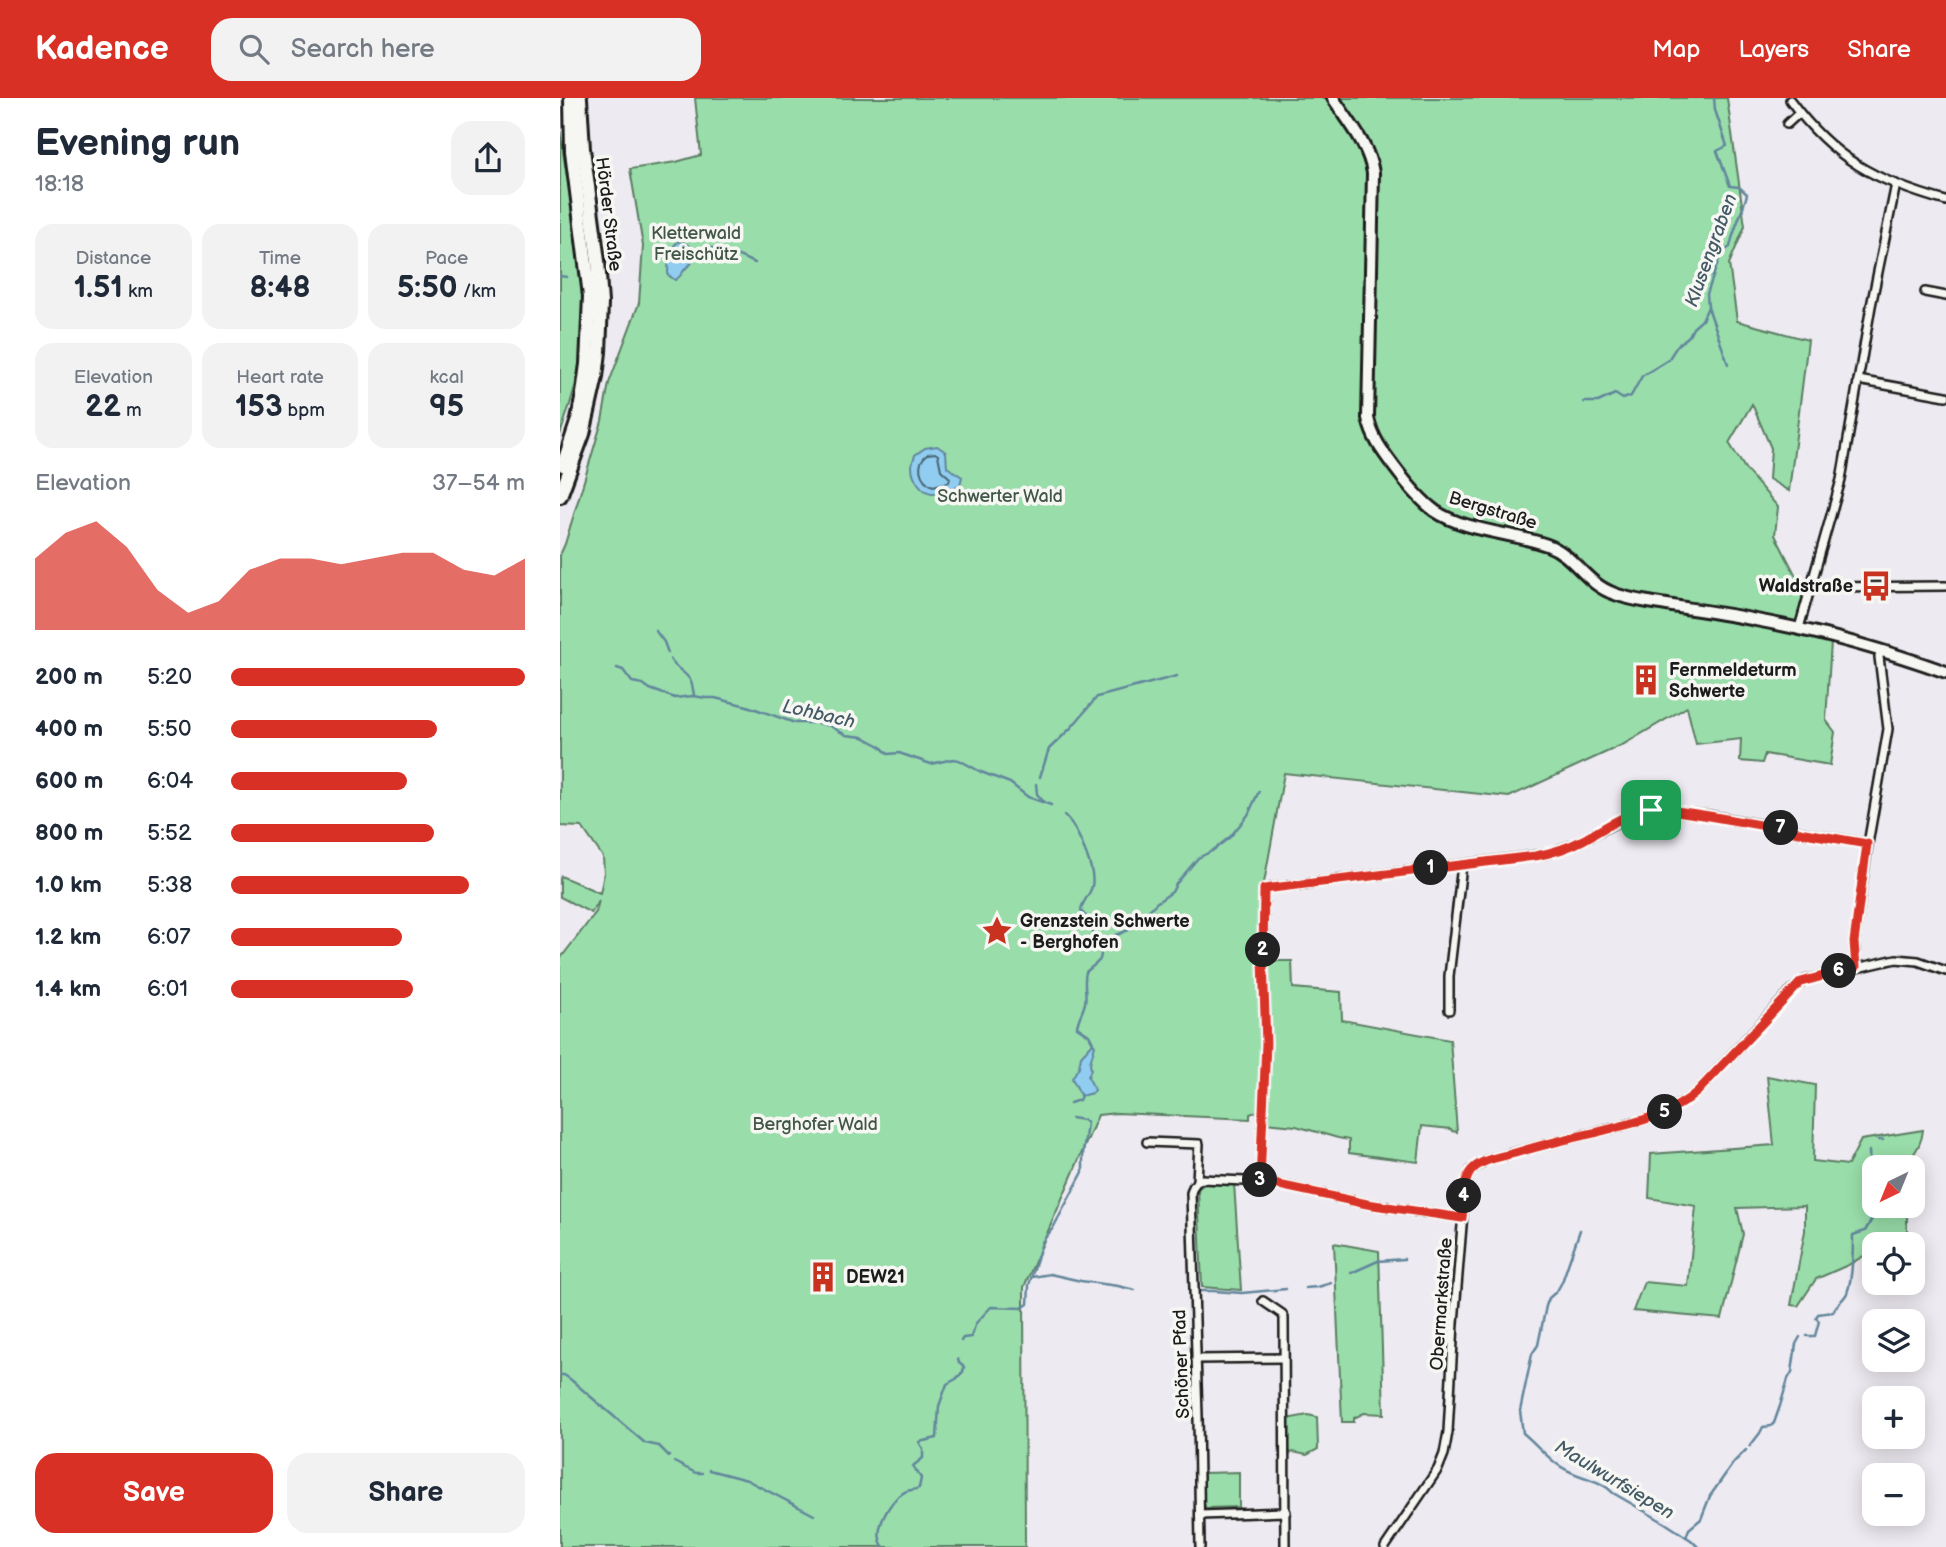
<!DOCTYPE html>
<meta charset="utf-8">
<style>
body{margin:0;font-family:"Balsamiq Sans",sans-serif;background:#f2f2f3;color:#1f2937;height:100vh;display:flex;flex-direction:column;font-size:26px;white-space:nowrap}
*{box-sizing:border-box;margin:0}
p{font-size:23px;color:#747a83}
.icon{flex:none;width:38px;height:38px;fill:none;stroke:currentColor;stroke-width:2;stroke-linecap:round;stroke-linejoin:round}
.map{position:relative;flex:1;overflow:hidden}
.drawer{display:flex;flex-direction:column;background:#fff;width:560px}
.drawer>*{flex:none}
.needle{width:46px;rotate:223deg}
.fabs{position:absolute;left:1302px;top:1057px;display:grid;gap:14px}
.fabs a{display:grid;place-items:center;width:63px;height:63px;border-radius:14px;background:#fff;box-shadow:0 4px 18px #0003;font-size:35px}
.pin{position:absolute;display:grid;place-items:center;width:60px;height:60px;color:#fff;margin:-30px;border-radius:14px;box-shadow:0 4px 10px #0006}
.km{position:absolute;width:35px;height:35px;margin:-18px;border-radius:50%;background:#222;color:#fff;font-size:19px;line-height:35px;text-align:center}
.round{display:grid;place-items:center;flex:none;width:74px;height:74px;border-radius:21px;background:#f2f2f3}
.headline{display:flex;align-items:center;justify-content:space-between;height:119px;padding:0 35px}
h1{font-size:38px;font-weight:700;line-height:52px}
.metrics{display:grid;grid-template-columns:repeat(3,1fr);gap:10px;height:119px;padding:7px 35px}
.metrics div{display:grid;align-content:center;border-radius:18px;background:#f2f2f3;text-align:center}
.metrics b{font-size:30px;font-weight:700}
.metrics small{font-size:19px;font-weight:400}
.metrics p{font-size:19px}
.chart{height:196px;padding:14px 35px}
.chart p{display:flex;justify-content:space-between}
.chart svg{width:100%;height:126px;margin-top:7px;fill:#d93025;opacity:.7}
.action{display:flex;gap:14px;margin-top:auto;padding:14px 35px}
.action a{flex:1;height:80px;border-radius:21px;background:#d93025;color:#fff;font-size:28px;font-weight:700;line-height:80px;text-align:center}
.action a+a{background:#f2f2f3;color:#1f2937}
ul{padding:0 35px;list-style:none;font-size:23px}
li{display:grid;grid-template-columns:112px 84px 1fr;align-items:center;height:52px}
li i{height:18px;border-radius:9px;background:#d93025}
header{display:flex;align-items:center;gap:42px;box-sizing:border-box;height:98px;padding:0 35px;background:#d93025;color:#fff}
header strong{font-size:33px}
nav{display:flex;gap:38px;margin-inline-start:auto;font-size:24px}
.search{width:490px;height:63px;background:#f2f2f3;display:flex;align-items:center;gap:18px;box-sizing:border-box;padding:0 24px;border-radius:21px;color:#747a83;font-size:26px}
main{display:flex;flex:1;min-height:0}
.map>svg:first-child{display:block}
.green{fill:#99deaa;stroke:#5a7d63;stroke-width:2}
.water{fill:#90cdf1;stroke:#62869c;stroke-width:2}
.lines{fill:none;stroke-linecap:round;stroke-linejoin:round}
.shore{stroke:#4a6371;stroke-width:2}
.stream{stroke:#62869c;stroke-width:2.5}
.street-casing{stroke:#1c1c1c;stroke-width:12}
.secondary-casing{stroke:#1c1c1c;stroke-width:16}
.primary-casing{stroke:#1c1c1c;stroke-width:18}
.street{stroke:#f6f6f2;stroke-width:7}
.secondary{stroke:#f6f6f2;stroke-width:10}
.primary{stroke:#f6f6f2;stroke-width:12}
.route-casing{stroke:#fff;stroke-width:14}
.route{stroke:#d93025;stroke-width:9}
.labels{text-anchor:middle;stroke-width:7;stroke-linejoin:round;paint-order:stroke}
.street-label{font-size:18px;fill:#1c1c1c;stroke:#f6f6f2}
.park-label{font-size:18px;fill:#425647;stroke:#f6f6f2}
.poi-label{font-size:18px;font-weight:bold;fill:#1c1c1c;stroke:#f6f6f2;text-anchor:start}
.water-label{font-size:19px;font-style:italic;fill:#455a67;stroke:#f6f6f2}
</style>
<header>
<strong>Kadence</strong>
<div class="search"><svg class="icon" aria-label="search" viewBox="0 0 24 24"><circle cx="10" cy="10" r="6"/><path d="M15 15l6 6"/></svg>Search here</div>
<nav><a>Map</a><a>Layers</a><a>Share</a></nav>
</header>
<main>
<section class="drawer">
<div class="headline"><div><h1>Evening run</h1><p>18:18</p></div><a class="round"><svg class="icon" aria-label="share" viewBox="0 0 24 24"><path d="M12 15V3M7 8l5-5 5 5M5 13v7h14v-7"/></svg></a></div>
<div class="metrics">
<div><p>Distance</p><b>1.51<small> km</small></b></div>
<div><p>Time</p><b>8:48</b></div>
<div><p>Pace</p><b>5:50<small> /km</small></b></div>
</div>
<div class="metrics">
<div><p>Elevation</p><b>22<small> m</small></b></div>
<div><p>Heart rate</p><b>153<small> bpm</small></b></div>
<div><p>kcal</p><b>95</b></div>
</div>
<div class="chart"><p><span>Elevation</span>37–54 m</p>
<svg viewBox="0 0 160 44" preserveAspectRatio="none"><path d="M0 44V19L10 10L20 6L30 15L40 30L50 38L60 34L70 23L80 19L90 19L100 21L110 19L120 17L130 17L140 23L150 25L160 19V44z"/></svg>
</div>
<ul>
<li><b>200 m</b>5:20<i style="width:100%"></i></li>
<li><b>400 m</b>5:50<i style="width:70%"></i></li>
<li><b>600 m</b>6:04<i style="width:60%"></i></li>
<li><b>800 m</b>5:52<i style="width:69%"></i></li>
<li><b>1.0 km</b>5:38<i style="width:81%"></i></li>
<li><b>1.2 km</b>6:07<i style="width:58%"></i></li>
<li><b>1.4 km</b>6:01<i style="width:62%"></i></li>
</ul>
<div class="action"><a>Save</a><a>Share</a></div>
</section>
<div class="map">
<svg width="1386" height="1449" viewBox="0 0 1386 1449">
<rect width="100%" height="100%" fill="#eeeaf1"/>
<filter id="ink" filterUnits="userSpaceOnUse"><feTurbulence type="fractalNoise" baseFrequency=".0143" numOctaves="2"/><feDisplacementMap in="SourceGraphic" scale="14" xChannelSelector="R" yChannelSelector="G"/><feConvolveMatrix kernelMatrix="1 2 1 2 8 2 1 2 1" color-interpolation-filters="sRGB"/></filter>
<g filter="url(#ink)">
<g class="green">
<polygon points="135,0 1167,0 1185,128 1169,166 1177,223 1248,242 1229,393 1209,381 1211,350 1192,306 1169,345 1186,372 1218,409 1215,437 1238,482 1245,487 1237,523 1229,524 1227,534 1271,544 1266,622 1275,634 1270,667 1205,656 1202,665 1180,663 1181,641 1136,646 1127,609 1064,646 949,699 724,675 702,796 703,945 700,1010 696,1014 690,1016 690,1021 557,1015 538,1017 464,1189 465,1449 0,1449 0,861 36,814 39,802 31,815 0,799 0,781 1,778 40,795 44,776 43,759 22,729 0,728 0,457 5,446 42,323 49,285 79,205 83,148 70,71 116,64 141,57"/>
<path d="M0 32C10 111 33 201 17 280 13 299 6 318 0 337Z"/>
<polygon points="706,863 732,863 733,890 781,894 782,922 890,942 897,1034 892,1033 891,1031 862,1028 858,1064 789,1055 789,1042 778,1040 736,1028 705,1025"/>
<path d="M1207 978 1255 987 1253 1063 1288 1067 1301 1042 1363 1032C1362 1044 1357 1053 1349 1062L1348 1069H1314V1108H1347V1133L1325 1146H1314V1152L1288 1167 1256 1181 1238 1208 1231 1207 1245 1133V1108L1177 1110 1183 1136 1162 1221 1073 1213 1084 1184 1128 1188 1136 1108 1089 1100 1091 1056 1214 1047Z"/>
<polygon points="674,1085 681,1192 642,1189 638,1091 644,1086"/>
<polygon points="774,1145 819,1153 824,1316 804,1315 794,1320 794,1324 782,1324"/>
<polygon points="748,1317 757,1319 758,1351 747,1357 733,1354 730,1356 729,1350 726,1349 726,1321"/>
<polygon points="679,1374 679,1409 646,1410 644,1407 644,1375"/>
</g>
<g class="water">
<path d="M120 143 132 149 136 155 131 166C123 170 122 179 115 182L108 177C108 165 108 149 120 143Z"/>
<path d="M377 348 386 354 387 369 402 379 400 387C392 391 381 396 372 395 361 394 352 379 352 368 352 364 354 360 355 357L365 350Z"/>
<polygon points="533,945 535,947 530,965 531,971 528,979 535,992 532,995 521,998 512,980 519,969 521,958"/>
</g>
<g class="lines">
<path class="shore" d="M368 356 375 355 378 357 381 372 390 380 389 384 373 388C359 382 355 365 368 356Z"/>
<g class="stream">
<path d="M135 153C156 144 176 158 195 165"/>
<polyline points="0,178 7,179"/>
<polyline points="1148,209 1168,266"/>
<path d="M1024 304H1038L1055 296 1063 301 1071 298 1082 278 1108 262 1117 248 1129 238 1133 230 1142 222 1148 209 1147 196 1161 155 1170 149C1174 129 1182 116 1187 96L1179 89 1170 88 1157 53 1167 48 1155 12 1154 0"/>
<polyline points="95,532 104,544 108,555"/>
<path d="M110 561C115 571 128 575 131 584 133 588 133 593 134 597"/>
<polyline points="57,570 63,572 72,584 83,586 90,591 115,600 133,598 146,600 155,600 187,608 235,625 258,625 270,628 286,637 303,639 320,648 328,656 339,655 371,666 393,661 399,662 421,674 450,685 468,699 491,707"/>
<polyline points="480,679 489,651 511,630 537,599 617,578"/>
<polyline points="476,686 477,696 484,704"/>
<path d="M504 717C516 727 536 772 532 788 530 798 521 804 521 813L531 824 533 835"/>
<path d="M533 945 529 937 517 929C518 920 523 914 525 905 527 894 523 885 526 874 543 859 540 867 542 843L571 831 596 805 612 794 616 786 638 760 652 753 670 739 688 717 699 693"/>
<polyline points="510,1005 519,1002 521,998"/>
<polyline points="1318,1042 1323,1042"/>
<path d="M1020 1132 1002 1184 997 1193 989 1200 986 1208 978 1247 972 1256 960 1313 963 1335C975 1345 985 1357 997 1366 1014 1380 1038 1379 1053 1395L1105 1425 1131 1442 1138 1449"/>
<polyline points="791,1175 818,1163 844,1161"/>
<polyline points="472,1179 490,1176 521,1183 558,1188 575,1192"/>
<polyline points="745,1190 758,1189 771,1185"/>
<polyline points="640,1193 654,1193 682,1195 726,1191"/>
<path d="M1247 1238H1255L1259 1223 1256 1220 1258 1216 1273 1214C1276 1206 1284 1202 1287 1195 1293 1180 1293 1152 1293 1137L1305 1133 1312 1121 1309 1053"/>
<polyline points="401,1243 403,1240 411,1239 416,1225 431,1209 462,1210 468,1206 469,1187 482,1144 493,1130 523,1074 523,1056 527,1025 523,1022 511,1020"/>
<polyline points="0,1277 4,1277 10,1281 85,1345 99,1348 109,1358"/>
<polyline points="1190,1348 1200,1335 1203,1329 1211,1328 1214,1325 1220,1308 1228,1281 1232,1274 1236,1246 1240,1239"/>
<polyline points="114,1364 136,1375 142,1375"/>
<polyline points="149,1372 187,1382 254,1417"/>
<polyline points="1126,1439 1129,1431 1141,1421 1150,1398 1174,1364 1186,1352"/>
<path d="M324 1449C311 1434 329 1404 343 1395 348 1391 353 1393 359 1390L361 1380 353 1368 363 1360V1351L359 1344 377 1340 379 1308 387 1286 396 1281 403 1274 404 1269 399 1265 398 1261"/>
</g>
<g class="street-casing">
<g id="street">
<path d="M1230 2C1273 61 1317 84 1386 103"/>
<polyline points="1227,26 1239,15"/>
<polyline points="1365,194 1386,198"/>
<polyline points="1298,282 1386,298"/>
<polyline points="1251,491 1261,489 1386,488"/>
<polyline points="1239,530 1281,382 1311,208 1336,86"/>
<polyline points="1296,869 1294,844 1308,746 1328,631 1319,559 1321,552"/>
<polyline points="889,912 889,878 902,767"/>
<polyline points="587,1044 639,1046 637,1083 633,1089 631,1095 638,1318 640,1449"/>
<polyline points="637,1083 642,1081 706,1084 807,1106 902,1120"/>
<polyline points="700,1083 706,945 703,863 704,791 986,756 1015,746 1069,718 1083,713 1101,712 1148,717 1308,746"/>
<polyline points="703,1203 722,1216 724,1220 725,1449"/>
<polyline points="636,1261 723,1260"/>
<polyline points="640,1417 726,1414"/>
<path d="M825 1449 878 1371 884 1356 888 1334 894 1225 905 1091 907 1080 911 1072 927 1062C956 1054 986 1046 1016 1039 1056 1029 1104 1022 1137 994L1232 892 1245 882 1336 861 1358 863 1386 873"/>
</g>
</g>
<g class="secondary-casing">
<path id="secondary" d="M773 0C788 23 809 47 813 75L808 320C812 340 823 354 835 370 847 386 860 402 875 413 904 433 954 435 987 447 1015 457 1025 486 1055 496 1071 502 1089 504 1107 507 1137 512 1167 516 1196 522 1261 534 1324 552 1386 574"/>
</g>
<g class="primary-casing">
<g id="primary">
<polyline points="3,367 18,322 23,296 27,266 30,198 12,54 11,0"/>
<polyline points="0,398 23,336 36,279 39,254 41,205 38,163 23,51 20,0"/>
</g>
</g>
<use href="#street" class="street"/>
<use href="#secondary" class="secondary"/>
<use href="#primary" class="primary"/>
</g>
</g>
<g class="lines" filter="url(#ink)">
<g class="route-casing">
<path id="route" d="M1091 712H1110L1149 718 1307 746 1294 844 1296 869 1241 884 1137 994C1110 1018 1072 1025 1038 1034 1010 1040 982 1047 955 1055 941 1059 921 1061 911 1073 902 1084 904 1106 902 1120L807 1106 700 1083 706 945 703 863 704 791 975 758C992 755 1008 750 1023 742 1045 730 1065 715 1091 712Z"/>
</g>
<use href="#route" class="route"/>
</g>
<defs>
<g id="bus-bare" transform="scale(2.415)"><path d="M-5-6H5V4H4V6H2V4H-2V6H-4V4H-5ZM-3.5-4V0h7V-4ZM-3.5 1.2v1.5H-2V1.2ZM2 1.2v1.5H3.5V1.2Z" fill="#c8321e" stroke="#f6f6f2" stroke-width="2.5" paint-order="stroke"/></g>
<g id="building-bare" transform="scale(2.415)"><path d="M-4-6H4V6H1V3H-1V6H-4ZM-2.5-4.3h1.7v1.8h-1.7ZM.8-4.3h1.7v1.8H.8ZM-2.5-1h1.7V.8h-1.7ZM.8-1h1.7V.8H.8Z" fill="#c8321e" stroke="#f6f6f2" stroke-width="2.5" paint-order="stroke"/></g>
<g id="sight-bare" transform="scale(2.415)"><path d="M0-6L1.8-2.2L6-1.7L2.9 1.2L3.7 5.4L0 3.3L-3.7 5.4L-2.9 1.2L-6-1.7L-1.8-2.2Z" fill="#c8321e" stroke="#f6f6f2" stroke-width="2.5" paint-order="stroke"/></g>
</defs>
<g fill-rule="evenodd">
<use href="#bus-bare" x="1316" y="488"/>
<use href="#building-bare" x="1086" y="582"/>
<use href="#sight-bare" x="437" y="833"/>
<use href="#building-bare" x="263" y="1179"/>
</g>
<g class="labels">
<g class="street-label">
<text transform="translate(49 116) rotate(83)" y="6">Hörder Straße</text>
<text transform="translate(933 412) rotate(17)" y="6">Bergstraße</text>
<text transform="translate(881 1206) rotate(-86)" y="6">Obermarkstraße</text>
<text transform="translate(621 1266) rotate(-92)" y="6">Schöner Pfad</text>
</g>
<g class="park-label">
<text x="136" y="141">Kletterwald<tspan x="136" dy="21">Freischütz</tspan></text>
<text x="440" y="404">Schwerter Wald</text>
<text x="255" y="1032">Berghofer Wald</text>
</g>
<g class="poi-label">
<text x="1293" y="494" text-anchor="end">Waldstraße</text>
<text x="1109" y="578">Fernmeldeturm<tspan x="1109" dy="21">Schwerte</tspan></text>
<text x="460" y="829">Grenzstein Schwerte<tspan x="460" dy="21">- Berghofen</tspan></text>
<text x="286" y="1185">DEW21</text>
</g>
<g class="water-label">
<text transform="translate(1150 152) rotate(-70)" y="7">Klusengraben</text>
<text transform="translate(259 615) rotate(13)" y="7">Lohbach</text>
<text transform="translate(1055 1381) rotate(31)" y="7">Maulwurfsiepen</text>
</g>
</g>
</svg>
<div class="fabs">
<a><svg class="needle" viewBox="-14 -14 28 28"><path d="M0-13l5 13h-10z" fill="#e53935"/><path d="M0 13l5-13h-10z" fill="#747a83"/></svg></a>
<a><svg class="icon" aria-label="locate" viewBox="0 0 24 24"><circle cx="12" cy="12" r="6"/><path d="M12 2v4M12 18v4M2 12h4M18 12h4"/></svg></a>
<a><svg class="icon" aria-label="layers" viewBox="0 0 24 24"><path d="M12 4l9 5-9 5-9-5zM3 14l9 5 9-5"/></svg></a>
<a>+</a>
<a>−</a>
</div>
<div class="pin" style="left:1091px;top:712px;background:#1e9e55"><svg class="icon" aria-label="arrive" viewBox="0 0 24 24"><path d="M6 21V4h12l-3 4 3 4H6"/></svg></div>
<b class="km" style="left:871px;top:770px">1</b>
<b class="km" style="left:703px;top:852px">2</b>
<b class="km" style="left:700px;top:1082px">3</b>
<b class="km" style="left:904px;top:1098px">4</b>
<b class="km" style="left:1105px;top:1014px">5</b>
<b class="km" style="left:1279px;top:873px">6</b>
<b class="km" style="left:1221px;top:730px">7</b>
</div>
</main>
